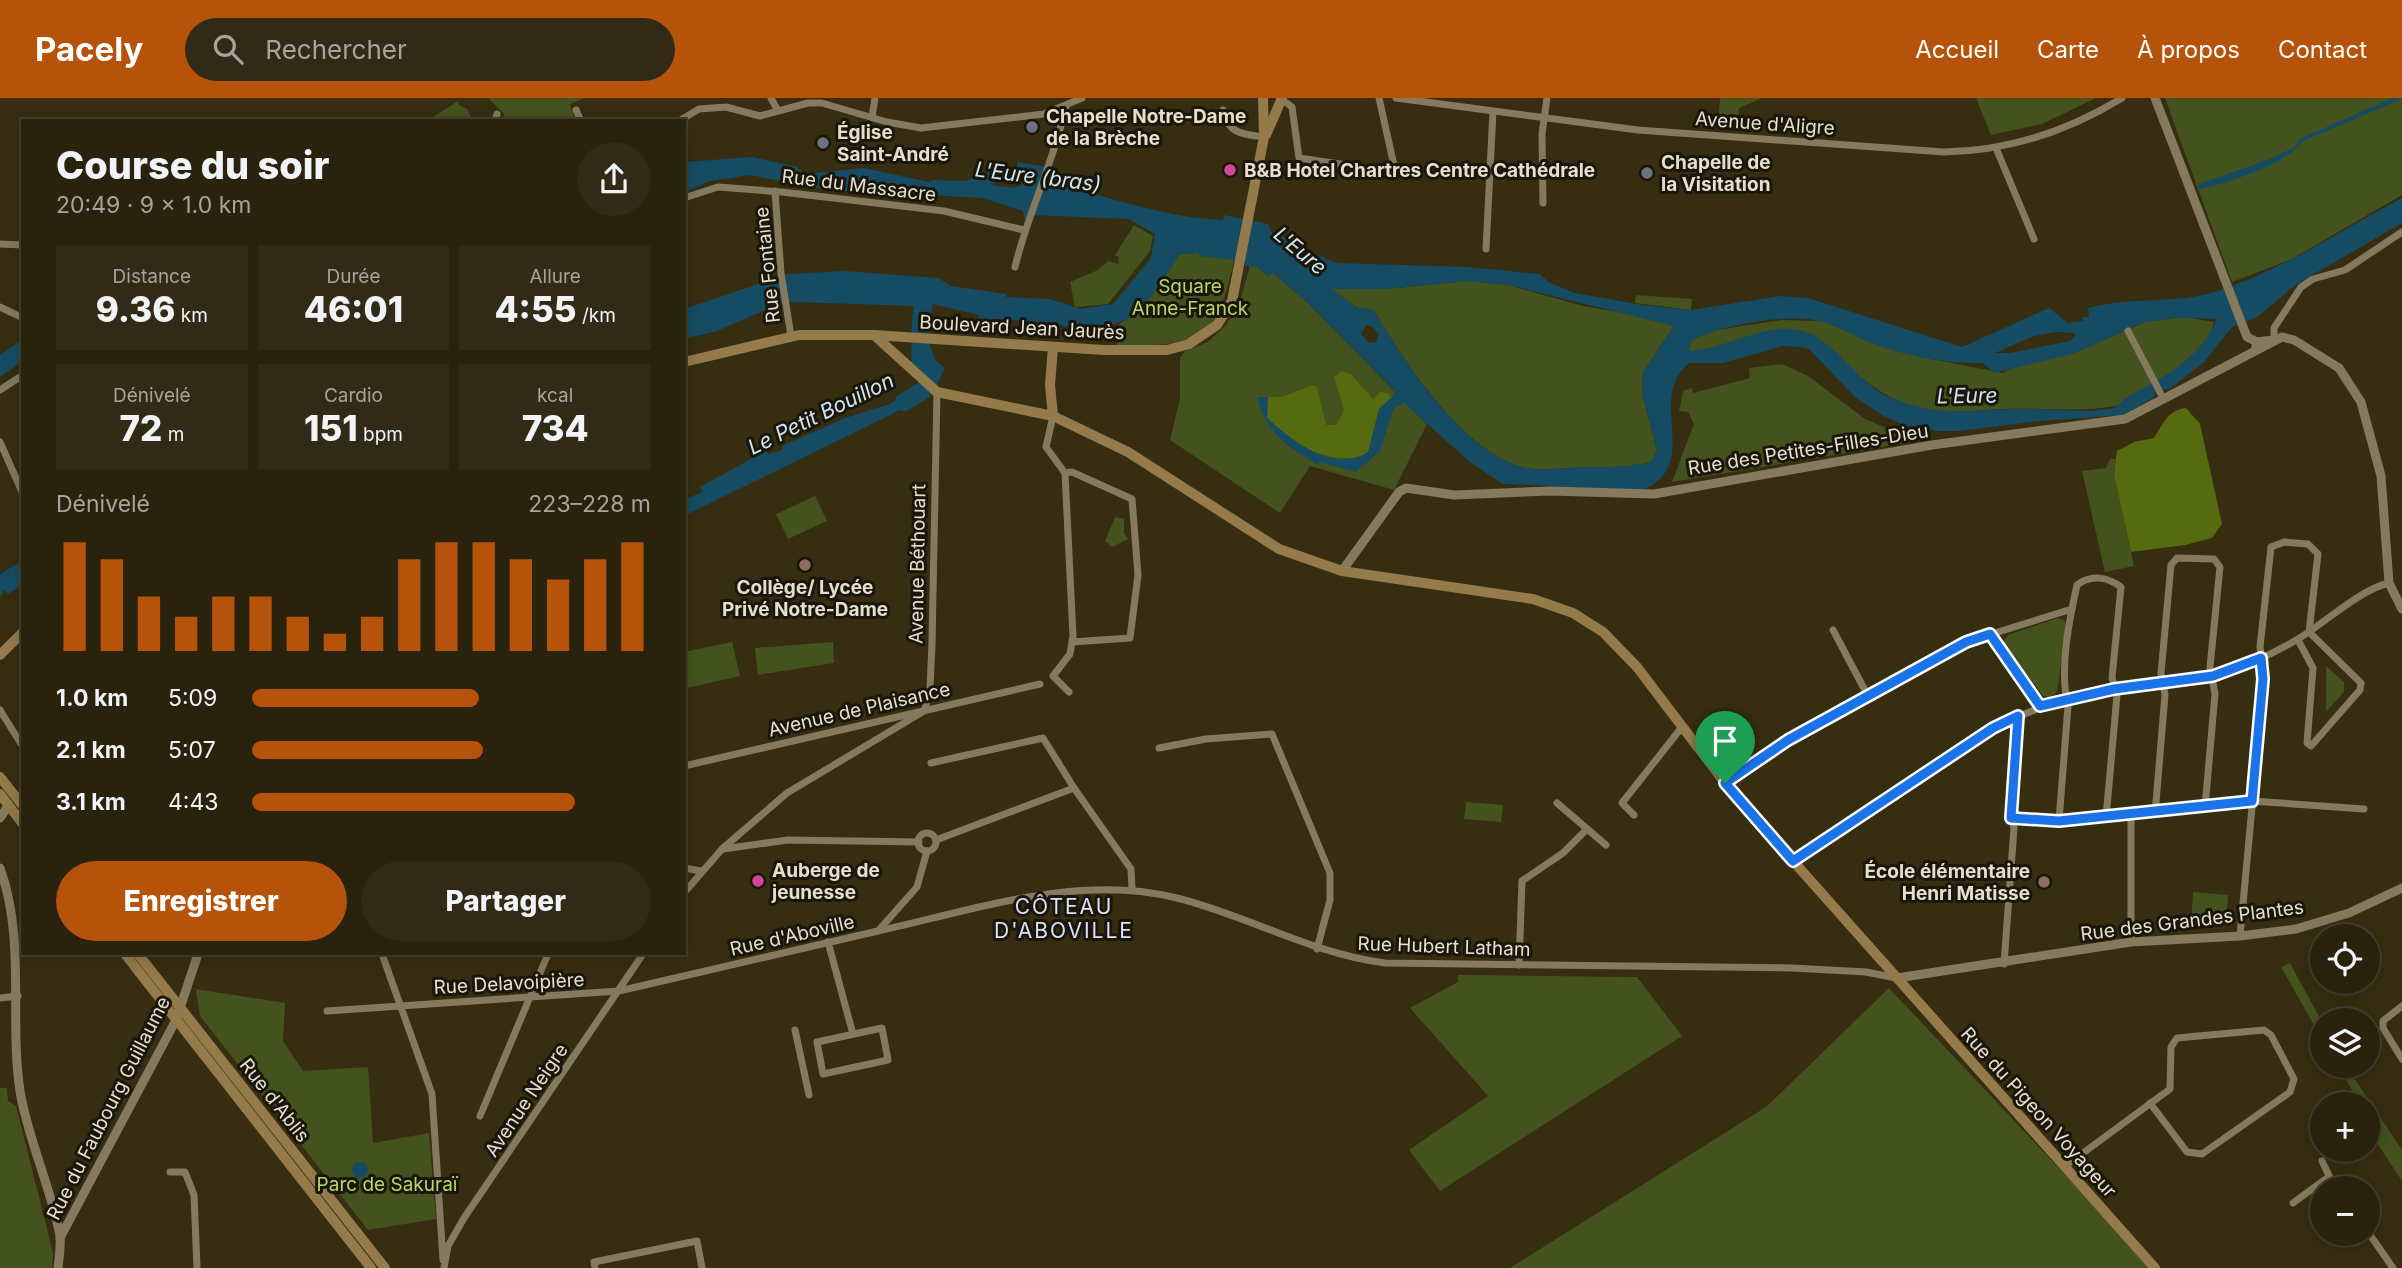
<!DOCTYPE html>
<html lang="fr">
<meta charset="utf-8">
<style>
body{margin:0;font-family:Inter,sans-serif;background:#312a16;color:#f1f3f6;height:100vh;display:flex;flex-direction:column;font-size:26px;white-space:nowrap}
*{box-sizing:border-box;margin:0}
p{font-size:23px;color:#a5a49d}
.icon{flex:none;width:38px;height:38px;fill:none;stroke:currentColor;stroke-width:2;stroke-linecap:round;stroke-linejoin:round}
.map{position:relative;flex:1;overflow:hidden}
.sheet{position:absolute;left:21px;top:21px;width:665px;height:836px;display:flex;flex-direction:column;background:#29220d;border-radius:0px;box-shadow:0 4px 18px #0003,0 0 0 2px #453f2e}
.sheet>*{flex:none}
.buttons{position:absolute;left:2310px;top:826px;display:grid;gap:14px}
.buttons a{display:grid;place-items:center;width:70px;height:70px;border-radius:50%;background:#29220d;box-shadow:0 4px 18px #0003,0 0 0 2px #453f2e;font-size:35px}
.pin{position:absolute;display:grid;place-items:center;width:60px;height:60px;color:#fff;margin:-72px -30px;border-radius:50% 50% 50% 0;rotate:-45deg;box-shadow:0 0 7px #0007}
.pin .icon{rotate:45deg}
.round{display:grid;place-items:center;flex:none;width:74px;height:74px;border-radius:37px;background:#312a16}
.summary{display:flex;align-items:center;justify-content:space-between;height:119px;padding:0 35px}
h1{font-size:38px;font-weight:800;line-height:52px}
.figures{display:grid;grid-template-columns:repeat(3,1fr);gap:10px;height:119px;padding:7px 35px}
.figures div{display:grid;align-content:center;border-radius:0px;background:#312a16;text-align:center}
.figures b{font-size:35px;font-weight:800}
.figures small{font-size:19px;font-weight:400}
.figures p{font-size:19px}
.chart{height:196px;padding:14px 35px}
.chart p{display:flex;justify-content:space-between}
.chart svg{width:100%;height:126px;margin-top:7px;stroke:#b45309;stroke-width:6}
.action{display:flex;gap:14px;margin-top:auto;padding:14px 35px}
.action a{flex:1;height:80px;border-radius:42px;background:#b45309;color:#fff;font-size:28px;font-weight:800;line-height:80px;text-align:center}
.action a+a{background:#312a16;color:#f1f3f6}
ul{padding:0 35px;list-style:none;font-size:23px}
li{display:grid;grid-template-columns:112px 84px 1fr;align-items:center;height:52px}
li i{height:18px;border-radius:9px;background:#b45309}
header{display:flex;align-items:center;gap:42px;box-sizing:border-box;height:98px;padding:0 35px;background:#b45309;color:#fff}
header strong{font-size:33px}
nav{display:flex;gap:38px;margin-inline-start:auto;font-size:24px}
.search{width:490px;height:63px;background:#312a16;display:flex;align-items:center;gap:18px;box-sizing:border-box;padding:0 24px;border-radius:38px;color:#a5a49d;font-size:26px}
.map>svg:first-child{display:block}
.green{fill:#44521e}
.forest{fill:#566a0f}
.water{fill:#154c63;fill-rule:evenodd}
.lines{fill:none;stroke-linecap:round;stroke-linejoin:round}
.river{stroke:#154c63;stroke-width:18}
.minor{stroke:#857a5d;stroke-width:7}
.tertiary{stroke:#857a5d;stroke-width:9}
.secondary{stroke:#957b4b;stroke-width:10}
.route-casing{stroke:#fff;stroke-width:14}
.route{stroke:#1a73e8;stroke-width:9}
.worship-dot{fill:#6b7280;stroke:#1a160a;stroke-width:2.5}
.hotel-dot{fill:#d1479c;stroke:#1a160a;stroke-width:2.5}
.education-dot{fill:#8d6e63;stroke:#1a160a;stroke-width:2.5}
.labels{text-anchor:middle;stroke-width:6;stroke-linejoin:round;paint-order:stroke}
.poi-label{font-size:19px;font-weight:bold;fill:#e5dfcf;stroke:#1a160a;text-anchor:start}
.street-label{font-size:19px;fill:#e5dfcf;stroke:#1a160a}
.park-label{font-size:19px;fill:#b9d868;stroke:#1a160a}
.water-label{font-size:21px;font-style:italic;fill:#cfe6f1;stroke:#1a160a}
.neighbourhood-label{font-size:21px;letter-spacing:2px;fill:#dbe0fd;stroke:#1a160a}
</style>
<header>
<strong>Pacely</strong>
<div class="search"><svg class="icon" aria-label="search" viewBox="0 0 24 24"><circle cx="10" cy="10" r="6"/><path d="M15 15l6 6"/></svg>Rechercher</div>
<nav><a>Accueil</a><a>Carte</a><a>À propos</a><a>Contact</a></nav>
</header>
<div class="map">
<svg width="2402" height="1170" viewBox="0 0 2402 1170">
<rect width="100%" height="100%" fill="#372d11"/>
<g class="green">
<polygon points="488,0 585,0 570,6 575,23 543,23 542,20 505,23 504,16"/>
<polygon points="1720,0 1762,0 1739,10 1737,29 1718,27"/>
<polygon points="1976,0 2096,0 2042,26 1991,37"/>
<polygon points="2165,0 2402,0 2402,97 2290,162 2232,184"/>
<polygon points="458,3 459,7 467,11 473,23 427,23"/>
<polygon points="1134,127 1153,138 1150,153 1108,206 1075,209 1070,184 1098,172 1108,163 1118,166 1119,160 1115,157"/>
<path d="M1197 155 1201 158 1234 161C1219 243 1196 248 1117 248L1119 226 1141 211 1180 156Z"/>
<polygon points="1250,168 1258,169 1268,178 1273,175 1307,204 1427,326 1394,392 1310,368 1280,415 1170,342 1180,300 1180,260 1185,253 1208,244 1226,227 1239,206"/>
<path d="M1468 183 1508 187 1583 208 1647 219 1674 228 1643 274 1642 294 1657 353 1651 364C1627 370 1606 369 1582 369 1566 370 1549 372 1534 371 1472 367 1403 263 1375 214L1358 210 1331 191H1385Z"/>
<polygon points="1636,197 1692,201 1691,212 1635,205"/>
<path d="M2183 219 2214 224C2211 234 2206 244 2199 252 2187 265 2130 305 2115 308 2078 315 2040 309 2003 311 1974 312 1946 318 1918 310 1873 297 1852 270 1818 241L1688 254 1692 242 1711 233 1781 222 1823 223 1879 247 1922 259 2002 275 2016 268 2074 255 2145 224Z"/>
<polygon points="1782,266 1808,278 1865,321 1917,343 1672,384 1694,326 1688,314 1679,313 1683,293 1692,290 1693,295 1750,280 1749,270"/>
<polygon points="2110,361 2116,361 2114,377 2134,468 2105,474 2082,373 2106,370"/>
<polygon points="815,398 827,423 788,441 776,416"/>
<polygon points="1115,419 1124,421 1124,435 1128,441 1112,449 1105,443"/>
<polygon points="2058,520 2065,523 2066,531 2057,594 2051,599 2043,598 2003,544 2008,537"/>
<polygon points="732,544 740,578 684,591 684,554"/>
<polygon points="833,544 834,565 758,577 755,550"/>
<polygon points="2326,568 2344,584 2344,594 2326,614"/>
<polygon points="1466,704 1503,707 1501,724 1464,721"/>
<polygon points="2193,794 2228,797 2226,824 2191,822"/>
<polygon points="2290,865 2322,924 2322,941 2281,869"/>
<polygon points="1458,877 1637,879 1682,938 1440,1093 1409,1052 1488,998 1410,910 1458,884"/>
<polygon points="1889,890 2153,1170 1510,1170 1766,1009"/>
<polygon points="196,891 285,905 283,943 303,973 368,969 373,1045 429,1035 436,1121 368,1132 200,918"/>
<polygon points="2338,968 2346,968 2402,1052 2402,1083 2368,1031 2368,1006 2360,1006"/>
<polygon points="0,990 7,990 8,1003 16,1008 53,1155 52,1170 0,1170"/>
</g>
<g class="forest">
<path d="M1341 273 1351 276 1373 301 1380 294 1388 295 1391 300C1369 320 1381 336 1368 354 1363 360 1355 360 1348 360 1313 360 1292 343 1267 320L1268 299H1282L1313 287 1317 289 1326 327H1337L1344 312 1334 279Z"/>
<path d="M2186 310 2200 326 2222 426 2212 440 2185 447 2131 454 2114 377 2117 353 2134 344 2154 340C2163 326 2168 312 2186 310Z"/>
</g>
<g class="water">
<path d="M2393 0 2402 1 2303 43C2287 66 2225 86 2197 92L2199 86 2270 61 2295 49 2299 41Z"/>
<path d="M753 59 797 69 805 76 864 70 929 84 933 82 965 83 1005 68V75L992 87 1014 90 1028 84 1017 75V64L1054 70 1068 83 1094 91 1098 97C1139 109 1180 120 1223 122L1224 117 1268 126 1273 138H1282L1302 151 1337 165 1468 169 1539 176 1550 185 1575 195 1642 207 1691 212 1780 198 1808 200 1962 249 2049 210 2068 225 2083 223V219H2089L2088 210C2131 198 2178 207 2221 192 2286 170 2341 132 2402 100V125L2297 186 2257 219 2232 229 2204 264 2171 290 2155 294 2153 300 2123 317 2030 324 1960 333H1936L1925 329 1917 333 1884 318 1856 300 1809 251 1801 249 1783 248 1723 265H1689C1644 302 1707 372 1636 394L1556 390V388L1503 386 1471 365 1404 305 1394 310 1380 353 1356 374 1320 364 1318 367C1289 350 1264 333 1257 299H1268L1267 320C1293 343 1333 376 1368 354L1379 311 1393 298 1395 293 1307 204 1273 175 1268 178 1258 169 1245 168V163L1201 158 1197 155 1180 156C1168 174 1157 193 1142 209 1108 247 1041 220 997 221 985 221 985 232 969 231L979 217 933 206 929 231 916 230 917 208 791 204 779 206 717 233 684 241V211L788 176 844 173 938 180 951 188 1006 196V199L1050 201 1081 211 1113 206 1151 160 1155 136 1129 121 1033 117 1024 121 1023 113 983 100 827 92 750 77 710 83 684 95V64ZM1468 183 1508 187 1674 228 1643 274 1642 294 1657 353 1651 364C1627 370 1606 369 1582 369 1566 370 1549 372 1534 371 1471 367 1403 263 1375 214L1369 210H1358L1331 191H1385ZM2173 220 2217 221C2200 261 2164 279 2129 298 2120 303 2119 310 2109 311 2084 315 2055 311 2029 311 1972 310 1945 322 1889 299 1857 285 1836 244 1806 234 1767 221 1727 252 1688 253L1692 242C1723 227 1790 214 1823 224 1837 227 1850 236 1863 242 1900 257 1943 266 1983 265L1994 275 2072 256 2145 224ZM1366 227 1373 229 1379 237 1376 244 1369 245 1361 236ZM2057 234 2075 235V238L2070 243 2010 255H1995L2034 238Z"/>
<polygon points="23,241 23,263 0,279 0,257"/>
<polygon points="911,248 930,249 933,260 945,270 936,287 912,266"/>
<polygon points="919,287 929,298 684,418 684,402 702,394 700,389 767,352 768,356 783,352 782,348 845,320 890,306"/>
<polygon points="23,462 23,487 8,496 4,492 0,500 0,476"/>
<circle cx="360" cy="1072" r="8"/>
</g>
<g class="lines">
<path class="river" d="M904 304 924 292 933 274C916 255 920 229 923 206"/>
<g class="minor">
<polyline points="771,0 778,13"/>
<polyline points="1280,0 1292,9 1299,60 1353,68"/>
<polyline points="1379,0 1395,72"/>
<path d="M1396 0 1638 32 1944 54C2008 53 2068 33 2122 0"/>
<polyline points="576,12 581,23"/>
<path d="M1223 12C1228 36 1242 36 1264 39"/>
<polyline points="872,19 875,0"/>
<polyline points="495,23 497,16"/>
<polyline points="679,23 699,11 726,9 760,18 808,5 822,5 887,24 921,30 1044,16 1082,0"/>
<polyline points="1996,50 2034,141"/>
<polyline points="775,93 781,175 791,238"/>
<polyline points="684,100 718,89 782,94 944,113 1024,132"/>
<polyline points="1543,105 1542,36 1547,0"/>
<polyline points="0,146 23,147"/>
<polyline points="1486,151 1493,13"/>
<path d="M1015 169C1028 114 1054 64 1066 8"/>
<polyline points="0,209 23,220"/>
<polyline points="2128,233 2163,300"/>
<polyline points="2255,243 2274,241 2274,230 2301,189 2313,181 2345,172 2402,134"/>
<polyline points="0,292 23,277"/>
<polyline points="1053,318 1046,349 1065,375 1073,538 1070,556 1053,578 1069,594"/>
<polyline points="0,344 23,396"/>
<polyline points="1065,375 1072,374 1132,401 1138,477 1130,540 1072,544"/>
<polyline points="1833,532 1868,598"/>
<polyline points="1990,536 2040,608"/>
<polyline points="925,611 930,590 932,546 937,294"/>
<polyline points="0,612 23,649"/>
<polyline points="1159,650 1206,641 1272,636 1330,775 1330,802 1317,851"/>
<polyline points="931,665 1043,640 1074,690 1131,771 1132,791"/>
<polyline points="684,668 1040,586"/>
<polyline points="1725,685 1788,642 1966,544 2072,511"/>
<polyline points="1557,705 1606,747"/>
<polyline points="2155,716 2165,597 2161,575 2171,467 2177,460 2214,461 2220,469 2210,569 2215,596 2205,709"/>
<polyline points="1634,717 1622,705 1682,629"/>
<polyline points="2131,718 2131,844"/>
<polyline points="2011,720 2059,723 2252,703 2364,711"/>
<path d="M2059 723 2068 608C2059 572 2069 523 2077 487 2091 476 2108 479 2121 489L2112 580 2117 597 2106 720"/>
<circle cx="927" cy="744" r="9"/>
<polyline points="936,742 1074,690"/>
<polyline points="723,751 788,742 919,744"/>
<path d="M1793 763 1993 630C2032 611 2071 597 2114 591 2147 585 2183 587 2215 578 2243 569 2273 556 2298 541 2325 525 2359 492 2389 485"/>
<polyline points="684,770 701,773"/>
<polyline points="684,795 722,751 787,695 924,613"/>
<path d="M878 833C975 812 1078 775 1177 800 1249 818 1312 856 1385 865L1792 870 1866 874 1896 880"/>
<polyline points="2240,838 2264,581 2260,549 2271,449 2284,444 2308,446 2318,456 2309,534 2361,585 2360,592 2311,648 2307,645 2313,570 2298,542"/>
<polyline points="828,844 853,936"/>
<polyline points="382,856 432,996 443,1162"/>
<polyline points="2004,866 2014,730 2011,720 2018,618"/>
<polyline points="1519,867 1522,783 1563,755 1587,731"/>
<polyline points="0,900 18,898"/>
<polyline points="2402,908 2383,923 2383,930 2402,961"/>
<polyline points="327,913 619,893 878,833 917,789 927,753"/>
<polygon points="882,930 888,962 823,976 817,944"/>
<polyline points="795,932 809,997"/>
<polyline points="480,1018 548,856"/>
<polyline points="2322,1063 2335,1090"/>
<polyline points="2064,1069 2170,991 2171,949 2177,940 2264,932 2271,937 2294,981 2290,994 2202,1056 2187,1054 2150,1005"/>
<polyline points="170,1074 185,1074 194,1097 197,1170"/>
<polyline points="2293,1105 2327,1080"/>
<polyline points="2368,1134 2393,1170"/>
<polyline points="444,1170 448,1148 464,1120 643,856"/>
<polyline points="595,1170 594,1164 697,1143 702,1170"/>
</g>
<g class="tertiary">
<polyline points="2155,0 2247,239 2257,244 2255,253"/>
<polyline points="1342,473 1399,394 1406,390 1454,397 1550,393 1654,396 1932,347 2125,321 2282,239 2294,242 2339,270 2361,304 2381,378 2389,485 2402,511"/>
<polyline points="0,720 8,708"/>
<path d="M0 770C26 842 9 920 20 993 28 1042 51 1089 60 1138 61 1148 59 1160 58 1170"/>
<polyline points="1897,880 2131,844 2240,838 2296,831 2349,815 2402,790"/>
<polyline points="60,1140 176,922 198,856"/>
</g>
<g class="secondary">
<polyline points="1266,37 1282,0"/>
<polyline points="874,237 937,294 1053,318 1128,354 1279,451 1342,473 1533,501 1573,515 1603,534 1637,569 1725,685 1793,763 2155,1170"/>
<polyline points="1053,249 1050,287 1053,318"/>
<polyline points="684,264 799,237 874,237 1104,252 1167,252 1189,246 1217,227 1232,203 1264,39 1263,0"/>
<polyline points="0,557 23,534"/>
<polyline points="0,679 23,708"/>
<polyline points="0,696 23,726"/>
<polyline points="125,856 371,1170"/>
<polyline points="138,856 385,1170"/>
</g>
</g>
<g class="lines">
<g class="route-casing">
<polygon id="route" points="1990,536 2040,608 2114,591 2213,578 2261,560 2263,581 2252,703 2059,723 2011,720 2018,618 1993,630 1793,763 1725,685 1788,642 1966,544"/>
</g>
<use href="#route" class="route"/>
</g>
<g class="worship-dot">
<circle cx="1032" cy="29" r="7"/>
<circle cx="823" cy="45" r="7"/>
<circle cx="1647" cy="75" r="7"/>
</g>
<g class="hotel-dot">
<circle cx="1230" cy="72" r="7"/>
<circle cx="758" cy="783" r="7"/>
</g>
<g class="education-dot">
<circle cx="805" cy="467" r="7"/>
<circle cx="2044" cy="784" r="7"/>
</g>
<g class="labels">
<g class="poi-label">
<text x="1046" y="25">Chapelle Notre-Dame<tspan x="1046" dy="22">de la Brèche</tspan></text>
<text x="837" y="41">Église<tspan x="837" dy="22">Saint-André</tspan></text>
<text x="1661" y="71">Chapelle de<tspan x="1661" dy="22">la Visitation</tspan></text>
<text x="1244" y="79">B&amp;B Hotel Chartres Centre Cathédrale</text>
<text x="805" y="496" text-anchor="middle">Collège/ Lycée<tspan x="805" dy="22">Privé Notre-Dame</tspan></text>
<text x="772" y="779">Auberge de<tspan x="772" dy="22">jeunesse</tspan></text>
<text x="2030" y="780" text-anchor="end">École élémentaire<tspan x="2030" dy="22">Henri Matisse</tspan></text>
</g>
<g class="street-label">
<text transform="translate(1765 25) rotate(4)" y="7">Avenue d'Aligre</text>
<text transform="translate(859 87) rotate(7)" y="7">Rue du Massacre</text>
<text transform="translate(767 167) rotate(-96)" y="7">Rue Fontaine</text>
<text transform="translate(1022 229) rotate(3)" y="7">Boulevard Jean Jaurès</text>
<text transform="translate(1808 351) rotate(-9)" y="7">Rue des Petites-Filles-Dieu</text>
<text transform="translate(917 466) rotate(-89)" y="7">Avenue Béthouart</text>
<text transform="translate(859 611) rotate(-13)" y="7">Avenue de Plaisance</text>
<text transform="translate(2192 822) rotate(-7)" y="7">Rue des Grandes Plantes</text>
<text transform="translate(792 837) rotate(-13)" y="7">Rue d'Aboville</text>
<text transform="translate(1444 848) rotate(2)" y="7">Rue Hubert Latham</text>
<text transform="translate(509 885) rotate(-3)" y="7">Rue Delavoipière</text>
<text transform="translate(275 1002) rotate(52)" y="7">Rue d'Ablis</text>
<text transform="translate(526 1002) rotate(-56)" y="7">Avenue Neigre</text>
<text transform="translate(108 1010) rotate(-63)" y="7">Rue du Faubourg Guillaume</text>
<text transform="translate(2039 1014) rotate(48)" y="7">Rue du Pigeon Voyageur</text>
</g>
<g class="park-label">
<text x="1190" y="195">Square<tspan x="1190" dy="22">Anne-Franck</tspan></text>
<text x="387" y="1093">Parc de Sakuraï</text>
</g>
<g class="water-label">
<text transform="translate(1038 79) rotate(7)" y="7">L'Eure (bras)</text>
<text transform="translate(1300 153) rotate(40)" y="7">L'Eure</text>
<text transform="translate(1967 298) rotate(-1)" y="7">L'Eure</text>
<text transform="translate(821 316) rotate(-26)" y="7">Le Petit Bouillon</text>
</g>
<g class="neighbourhood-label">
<text x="1064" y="816">CÔTEAU<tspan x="1064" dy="24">D'ABOVILLE</tspan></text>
</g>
</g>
</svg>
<div class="buttons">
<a><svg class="icon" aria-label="locate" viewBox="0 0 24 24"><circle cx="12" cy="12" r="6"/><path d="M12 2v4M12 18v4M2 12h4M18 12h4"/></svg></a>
<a><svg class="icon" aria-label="layers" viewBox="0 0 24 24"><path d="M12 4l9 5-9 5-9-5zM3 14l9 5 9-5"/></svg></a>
<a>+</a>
<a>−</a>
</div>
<div class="pin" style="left:1725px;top:685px;background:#1e9e55"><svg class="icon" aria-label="arrive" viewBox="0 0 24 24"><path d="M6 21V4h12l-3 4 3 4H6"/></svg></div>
<section class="sheet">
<div class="summary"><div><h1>Course du soir</h1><p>20:49 · 9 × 1.0 km</p></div><a class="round"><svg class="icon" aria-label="share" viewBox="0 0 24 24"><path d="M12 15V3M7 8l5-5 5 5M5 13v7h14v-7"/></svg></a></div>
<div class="figures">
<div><p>Distance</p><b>9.36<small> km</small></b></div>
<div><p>Durée</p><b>46:01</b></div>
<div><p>Allure</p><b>4:55<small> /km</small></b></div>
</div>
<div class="figures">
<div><p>Dénivelé</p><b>72<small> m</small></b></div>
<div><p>Cardio</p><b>151<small> bpm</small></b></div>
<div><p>kcal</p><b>734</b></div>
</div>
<div class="chart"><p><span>Dénivelé</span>223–228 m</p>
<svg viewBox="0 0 160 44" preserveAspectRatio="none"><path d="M5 44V6M15 44V12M25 44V25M35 44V32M45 44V25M55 44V25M65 44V32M75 44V38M85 44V32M95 44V12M105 44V6M115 44V6M125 44V12M135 44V19M145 44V12M155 44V6"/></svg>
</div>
<ul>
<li><b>1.0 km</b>5:09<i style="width:57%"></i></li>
<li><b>2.1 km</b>5:07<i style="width:58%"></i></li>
<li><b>3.1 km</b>4:43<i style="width:81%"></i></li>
</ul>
<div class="action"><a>Enregistrer</a><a>Partager</a></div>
</section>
</div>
